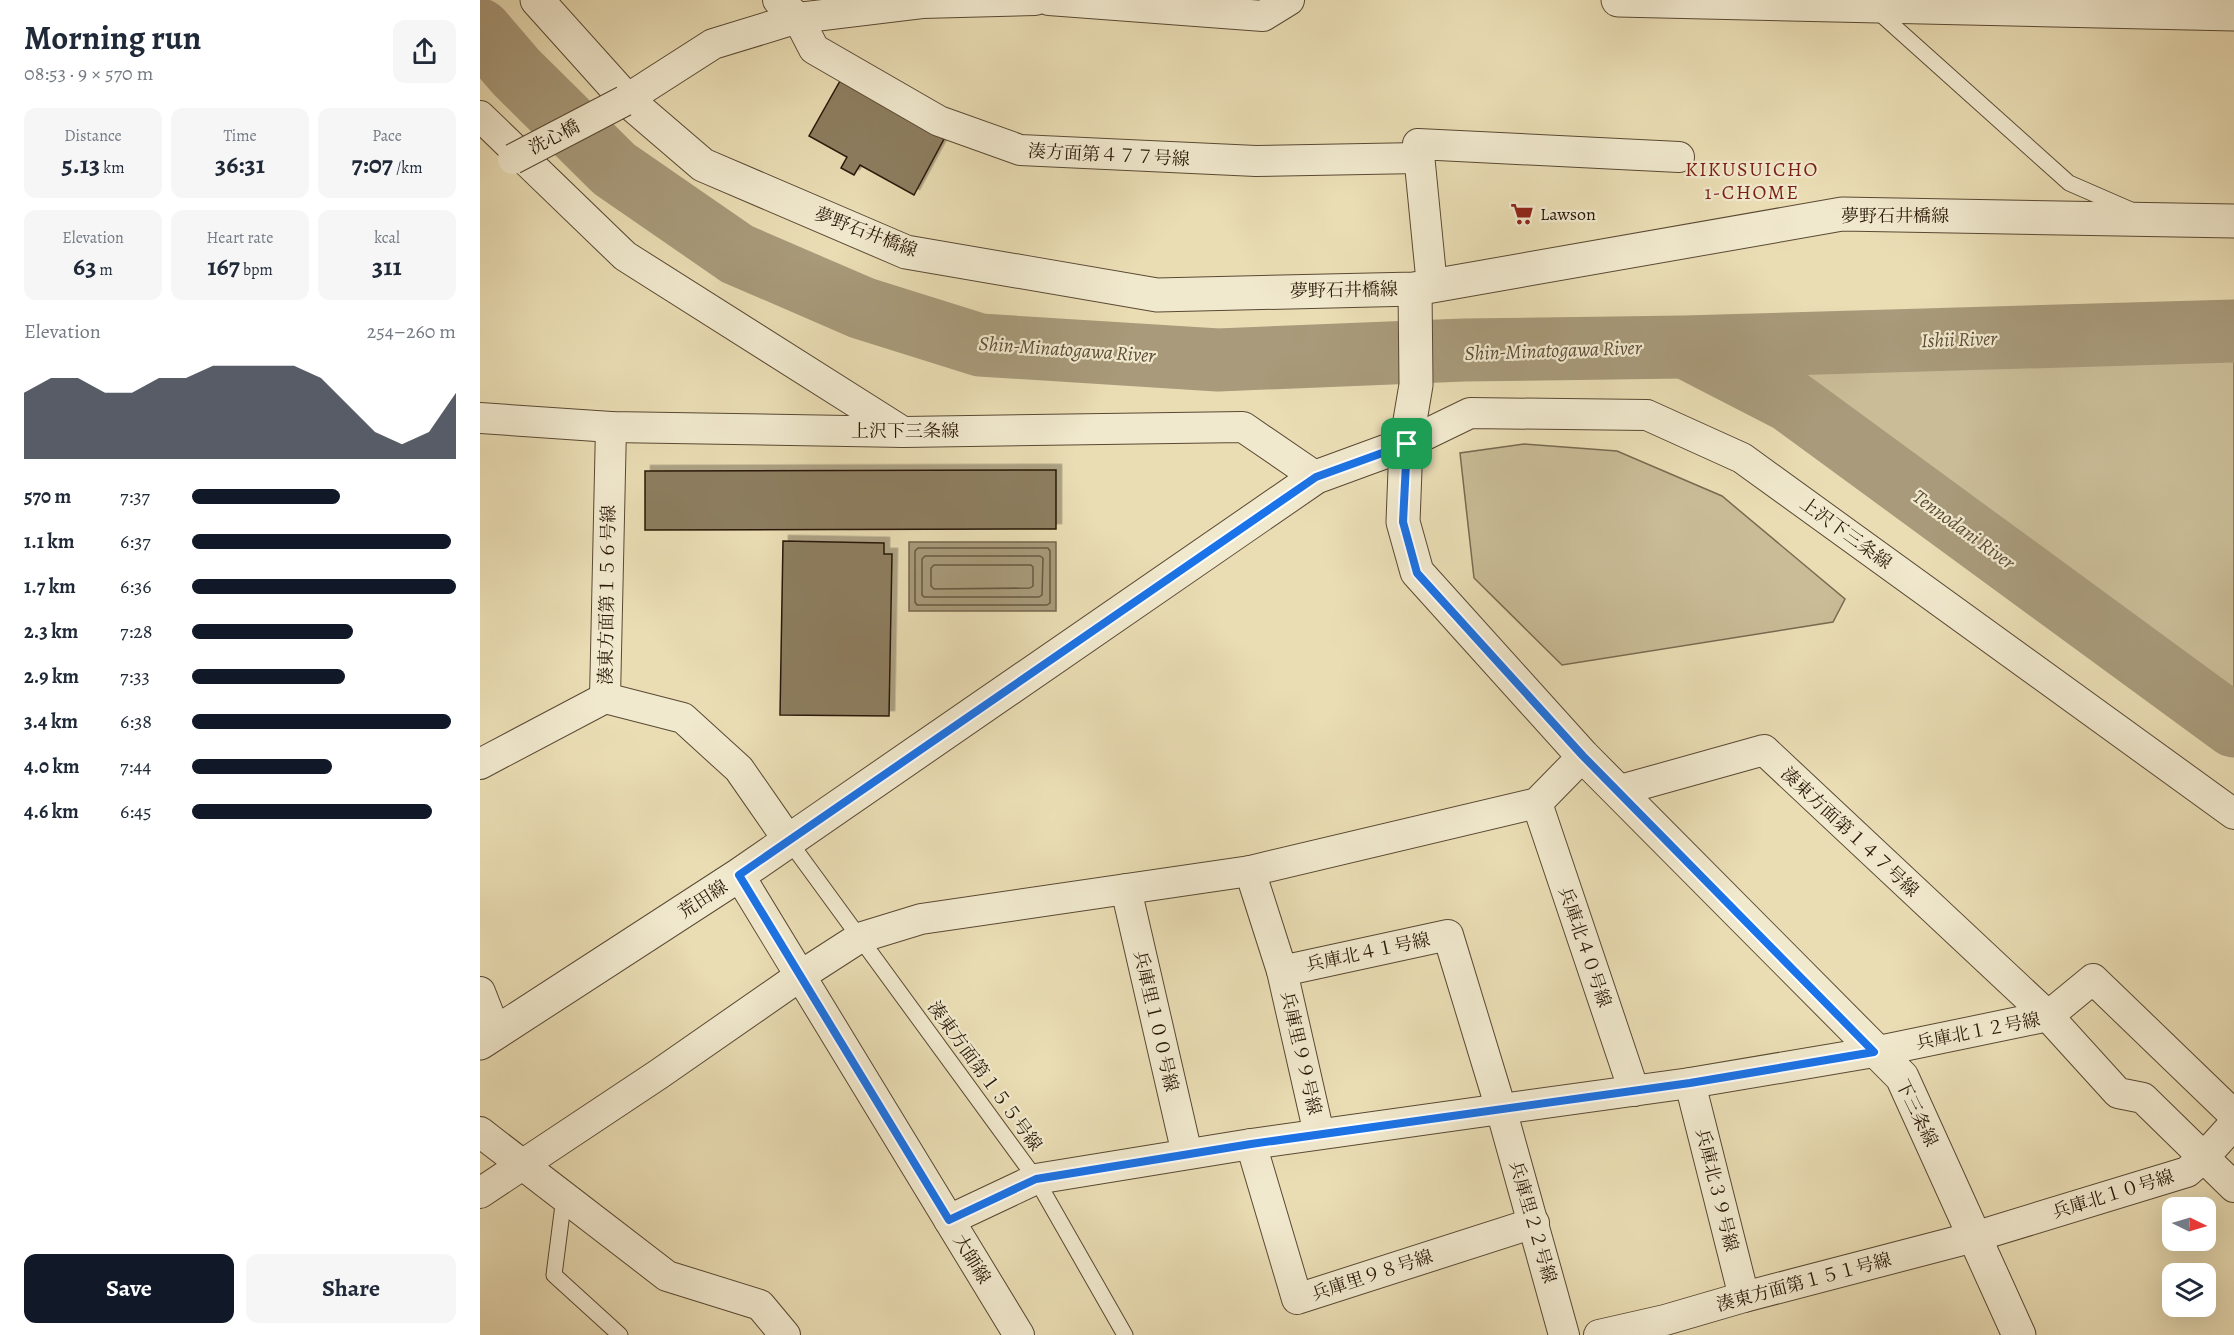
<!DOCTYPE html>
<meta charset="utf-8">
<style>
body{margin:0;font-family:Alegreya,"Noto Serif JP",serif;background:#f6f6f7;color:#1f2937;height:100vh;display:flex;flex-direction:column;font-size:22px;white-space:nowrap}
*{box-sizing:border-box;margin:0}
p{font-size:20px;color:#747a83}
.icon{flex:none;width:33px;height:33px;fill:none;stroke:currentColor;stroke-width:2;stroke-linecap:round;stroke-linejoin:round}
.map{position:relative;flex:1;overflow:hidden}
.sheet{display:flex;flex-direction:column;background:#fff;width:480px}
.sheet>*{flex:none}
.needle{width:39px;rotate:95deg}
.tools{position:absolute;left:1682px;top:1197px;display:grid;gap:12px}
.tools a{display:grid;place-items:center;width:54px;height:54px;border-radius:12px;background:#fff;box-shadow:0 6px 24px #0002;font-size:30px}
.pin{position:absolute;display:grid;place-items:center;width:51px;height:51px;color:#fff;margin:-26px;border-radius:12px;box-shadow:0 3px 9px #0006}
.round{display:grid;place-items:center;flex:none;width:63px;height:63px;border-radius:12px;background:#f6f6f7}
.head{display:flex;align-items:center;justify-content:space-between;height:102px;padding:0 24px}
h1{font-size:33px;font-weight:700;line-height:45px}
.figures{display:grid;grid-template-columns:repeat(3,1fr);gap:9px;height:102px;padding:6px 24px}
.figures div{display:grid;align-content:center;border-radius:12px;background:#f6f6f7;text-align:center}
.figures b{font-size:26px;font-weight:700}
.figures small{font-size:16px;font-weight:400}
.figures p{font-size:16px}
.chart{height:168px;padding:12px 24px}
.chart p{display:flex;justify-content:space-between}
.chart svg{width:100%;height:108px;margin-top:6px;fill:#111827;opacity:.7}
.action{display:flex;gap:12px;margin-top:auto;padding:12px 24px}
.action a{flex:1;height:69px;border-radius:12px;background:#111827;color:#fff;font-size:24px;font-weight:700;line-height:69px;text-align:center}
.action a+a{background:#f6f6f7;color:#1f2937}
ul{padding:0 24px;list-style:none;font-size:20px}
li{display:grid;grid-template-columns:96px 72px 1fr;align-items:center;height:45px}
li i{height:15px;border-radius:8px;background:#111827}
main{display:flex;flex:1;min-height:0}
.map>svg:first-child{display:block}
.green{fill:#c9bc97;stroke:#796a50;stroke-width:1.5}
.water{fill:#a89a7a;stroke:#75664c;stroke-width:1.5}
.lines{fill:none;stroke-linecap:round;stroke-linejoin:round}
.shore{stroke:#685941;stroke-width:1.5}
.river{stroke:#a89a7a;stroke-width:63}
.building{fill:#8d7e61;stroke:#291808;stroke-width:1.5;filter:url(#shadow)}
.service-casing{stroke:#594933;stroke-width:17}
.minor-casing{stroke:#594933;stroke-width:32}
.tertiary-casing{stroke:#594933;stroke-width:35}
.service{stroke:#f1e9ce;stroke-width:15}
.minor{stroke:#f1e9ce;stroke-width:30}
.tertiary{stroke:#f1e9ce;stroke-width:33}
.minor-bridge-casing{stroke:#594933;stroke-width:32;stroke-linecap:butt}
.minor-bridge{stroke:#f1e9ce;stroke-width:30}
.route-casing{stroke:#fff;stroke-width:12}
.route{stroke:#1a73e8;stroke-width:8}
.labels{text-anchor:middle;stroke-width:4.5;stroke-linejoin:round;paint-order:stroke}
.street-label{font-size:18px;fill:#291808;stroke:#f1e9ce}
.poi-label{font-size:18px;fill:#291808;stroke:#f1e9ce;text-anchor:start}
.neighbourhood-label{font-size:20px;letter-spacing:1.5px;fill:#7a1f14;stroke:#f1e9ce}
.water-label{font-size:20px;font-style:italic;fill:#5c4c36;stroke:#f1e9ce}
</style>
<main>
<section class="sheet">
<div class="head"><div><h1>Morning run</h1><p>08:53 · 9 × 570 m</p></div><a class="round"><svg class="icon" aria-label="share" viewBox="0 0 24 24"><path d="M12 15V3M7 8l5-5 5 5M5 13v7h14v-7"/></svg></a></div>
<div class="figures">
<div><p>Distance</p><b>5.13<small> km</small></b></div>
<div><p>Time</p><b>36:31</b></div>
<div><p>Pace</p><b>7:07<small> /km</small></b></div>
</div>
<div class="figures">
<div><p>Elevation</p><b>63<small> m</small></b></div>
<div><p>Heart rate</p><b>167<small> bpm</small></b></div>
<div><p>kcal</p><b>311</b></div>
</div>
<div class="chart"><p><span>Elevation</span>254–260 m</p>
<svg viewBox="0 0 160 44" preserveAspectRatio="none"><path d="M0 44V17L10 11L20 11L30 17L40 17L50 11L60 11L70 6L80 6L90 6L100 6L110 11L120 22L130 33L140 38L150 33L160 17V44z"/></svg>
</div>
<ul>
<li><b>570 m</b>7:37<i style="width:56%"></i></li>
<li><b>1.1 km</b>6:37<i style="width:98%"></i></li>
<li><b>1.7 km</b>6:36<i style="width:100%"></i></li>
<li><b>2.3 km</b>7:28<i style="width:61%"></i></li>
<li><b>2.9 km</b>7:33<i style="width:58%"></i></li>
<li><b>3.4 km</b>6:38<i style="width:98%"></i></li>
<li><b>4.0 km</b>7:44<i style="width:53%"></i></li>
<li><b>4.6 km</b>6:45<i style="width:91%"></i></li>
</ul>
<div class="action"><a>Save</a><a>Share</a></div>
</section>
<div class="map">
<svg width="1754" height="1335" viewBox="0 0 1754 1335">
<defs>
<filter id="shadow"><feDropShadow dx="5.5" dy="-5.5" stdDeviation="0" flood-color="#0004"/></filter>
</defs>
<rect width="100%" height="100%" fill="#eaddb4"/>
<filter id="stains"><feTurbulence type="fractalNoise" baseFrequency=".00333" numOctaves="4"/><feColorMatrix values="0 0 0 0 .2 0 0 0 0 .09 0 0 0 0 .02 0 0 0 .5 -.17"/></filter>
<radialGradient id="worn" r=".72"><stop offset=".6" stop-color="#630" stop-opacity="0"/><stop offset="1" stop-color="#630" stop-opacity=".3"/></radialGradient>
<g class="green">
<polygon points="1754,347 1754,706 1277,368"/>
<polygon points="1044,444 1137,451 1242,496 1365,599 1353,622 1082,665 994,578 980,453"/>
</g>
<rect class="water" x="429" y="542" width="147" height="69"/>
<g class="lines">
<g class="shore">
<polygon points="438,548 568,548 570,551 570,603 567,605 437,605 435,602 435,551"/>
<polygon points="445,556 560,556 563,558 562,595 559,597 444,597 442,595 442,559"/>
<polygon points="454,565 551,565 553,567 553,586 550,588 454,589 451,586 451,568"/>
</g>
<g class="river">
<polyline points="0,30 36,72 134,169 257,254 382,308 500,345 738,360 984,350 1204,347 1754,331"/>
<polyline points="1209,349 1310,401 1754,726"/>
</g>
</g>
<g class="building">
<polygon points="360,81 464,139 434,195 380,165 374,175 361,168 367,157 329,136"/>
<polygon points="576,470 576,529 165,530 165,471"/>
<polygon points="303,541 404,543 404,554 412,554 409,716 300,715"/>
</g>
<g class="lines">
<g class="service-casing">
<g id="service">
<polyline points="1396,10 1589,183 1651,210"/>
<polyline points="309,841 556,1179 645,1335"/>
<polyline points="84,1197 74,1275 140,1335"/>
</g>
</g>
<g class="minor-casing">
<g id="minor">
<polyline points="298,0 318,18 334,49 459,121 540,150 776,161 939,158"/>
<polyline points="569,0 783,16 809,0"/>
<polyline points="144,101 233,44 318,18 442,3 555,0"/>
<polyline points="0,116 145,256 423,432"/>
<polyline points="952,286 938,144 1199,157"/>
<polyline points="0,418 131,427 424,432 763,427 836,477"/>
<polyline points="131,427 125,698 203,718 259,769 309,841"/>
<polyline points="926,444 990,413 1167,415 1262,458 1754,814"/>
<polyline points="0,764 125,698"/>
<polyline points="1137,791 1284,750 1568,1016 1613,979 1754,1115"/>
<polyline points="1057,803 1154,1091"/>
<polyline points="770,871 802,971 968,935 1021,1109 1210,1083 1394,1052 1568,1016 1638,1093 1663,1098 1754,1187"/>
<polyline points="259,875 539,1335"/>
<polyline points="646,889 707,1154"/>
<polyline points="802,971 839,1134"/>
<polyline points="0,992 16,1033"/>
<polyline points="1210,1083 1264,1297"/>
<polyline points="0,1132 187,1276 280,1305 305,1335"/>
<polyline points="771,1144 817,1299 1054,1223"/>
<polyline points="0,1193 179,1074 320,976 379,938 441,919 770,871 1057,803 1103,756"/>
<polyline points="469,1220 556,1179 771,1144 1021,1109 1084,1335"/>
<polyline points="1119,1335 1185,1320 1264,1297 1494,1237 1707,1172 1724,1157 1754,1124"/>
</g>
</g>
<g class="tertiary-casing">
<g id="tertiary">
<polyline points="57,0 146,99 223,165 426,252 677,295 935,289 1362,214 1754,221"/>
<polyline points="1138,0 1754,14"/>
<polyline points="935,289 936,385 926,444 923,522 937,572 1103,756 1422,1077 1539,1335"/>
<polyline points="0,1043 259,875 836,477 926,444"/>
</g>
</g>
<use href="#service" class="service"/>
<use href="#minor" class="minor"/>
<use href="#tertiary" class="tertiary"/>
<g class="minor-bridge-casing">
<polyline id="minor-bridge" points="33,159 144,101"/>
</g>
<use href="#minor-bridge" class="minor-bridge"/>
</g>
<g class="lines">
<g class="route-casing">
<polygon id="route" points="927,444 923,522 937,573 1103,756 1394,1052 1210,1083 771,1144 556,1179 469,1220 259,875 836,477"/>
</g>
<use href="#route" class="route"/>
</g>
<defs>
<g id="supermarket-bare" transform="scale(1.8)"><path d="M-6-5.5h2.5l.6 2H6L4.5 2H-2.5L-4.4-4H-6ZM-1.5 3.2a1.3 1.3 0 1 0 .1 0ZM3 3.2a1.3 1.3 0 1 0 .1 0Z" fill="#8f2418" stroke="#f1e9ce" stroke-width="2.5" paint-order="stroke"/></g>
</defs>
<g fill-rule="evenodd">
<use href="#supermarket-bare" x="1042" y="214"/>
</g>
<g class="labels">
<g class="street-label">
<text transform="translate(74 137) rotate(-27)" y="6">洗心橋</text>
<text transform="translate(629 155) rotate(3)" y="6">湊方面第４７７号線</text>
<text x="1415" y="222">夢野石井橋線</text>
<text transform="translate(386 232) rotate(21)" y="6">夢野石井橋線</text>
<text transform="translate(864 290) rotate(-1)" y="6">夢野石井橋線</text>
<text x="425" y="437">上沢下三条線</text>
<text transform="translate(1366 533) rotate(36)" y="6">上沢下三条線</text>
<text transform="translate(127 595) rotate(-89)" y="6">湊東方面第１５６号線</text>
<text transform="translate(1370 832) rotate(43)" y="6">湊東方面第１４７号線</text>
<text transform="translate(223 899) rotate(-33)" y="6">荒田線</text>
<text transform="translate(1105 947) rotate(71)" y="6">兵庫北４０号線</text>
<text transform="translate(888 952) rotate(-12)" y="6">兵庫北４１号線</text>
<text transform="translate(676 1021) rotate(77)" y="6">兵庫里１００号線</text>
<text transform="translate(1498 1031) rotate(-11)" y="6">兵庫北１２号線</text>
<text transform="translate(821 1053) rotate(77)" y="6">兵庫里９９号線</text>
<text transform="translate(505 1076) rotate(54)" y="6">湊東方面第１５５号線</text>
<text transform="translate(1437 1113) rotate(64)" y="6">下三条線</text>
<text transform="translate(1237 1190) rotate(76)" y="6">兵庫北３９号線</text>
<text transform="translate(1633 1194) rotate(-17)" y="6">兵庫北１０号線</text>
<text transform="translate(1053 1222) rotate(74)" y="6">兵庫里２２号線</text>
<text transform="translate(492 1259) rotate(59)" y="6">大師線</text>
<text transform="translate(892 1275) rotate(-18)" y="6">兵庫里９８号線</text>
<text transform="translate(1324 1282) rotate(-15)" y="6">湊東方面第１５１号線</text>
</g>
<g class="poi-label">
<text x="1060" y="220">Lawson</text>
</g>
<g class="neighbourhood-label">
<text x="1272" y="176">KIKUSUICHO<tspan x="1272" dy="23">1-CHOME</tspan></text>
</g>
<g class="water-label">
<text transform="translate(1479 339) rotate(-2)" y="7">Ishii River</text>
<text transform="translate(587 349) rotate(4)" y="7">Shin-Minatogawa River</text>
<text transform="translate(1073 350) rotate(-2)" y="7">Shin-Minatogawa River</text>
<text transform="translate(1484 529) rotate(36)" y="7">Tennodani River</text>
</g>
</g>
<rect width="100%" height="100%" filter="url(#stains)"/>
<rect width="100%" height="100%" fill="url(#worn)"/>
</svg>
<div class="tools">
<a><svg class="needle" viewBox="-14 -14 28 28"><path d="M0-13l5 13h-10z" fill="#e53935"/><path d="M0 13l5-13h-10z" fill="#747a83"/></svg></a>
<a><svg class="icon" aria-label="layers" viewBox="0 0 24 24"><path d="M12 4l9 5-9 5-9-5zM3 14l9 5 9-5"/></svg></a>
</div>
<div class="pin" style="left:927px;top:444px;background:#1e9e55"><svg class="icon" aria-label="arrive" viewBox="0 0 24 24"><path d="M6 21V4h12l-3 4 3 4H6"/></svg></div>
</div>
</main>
